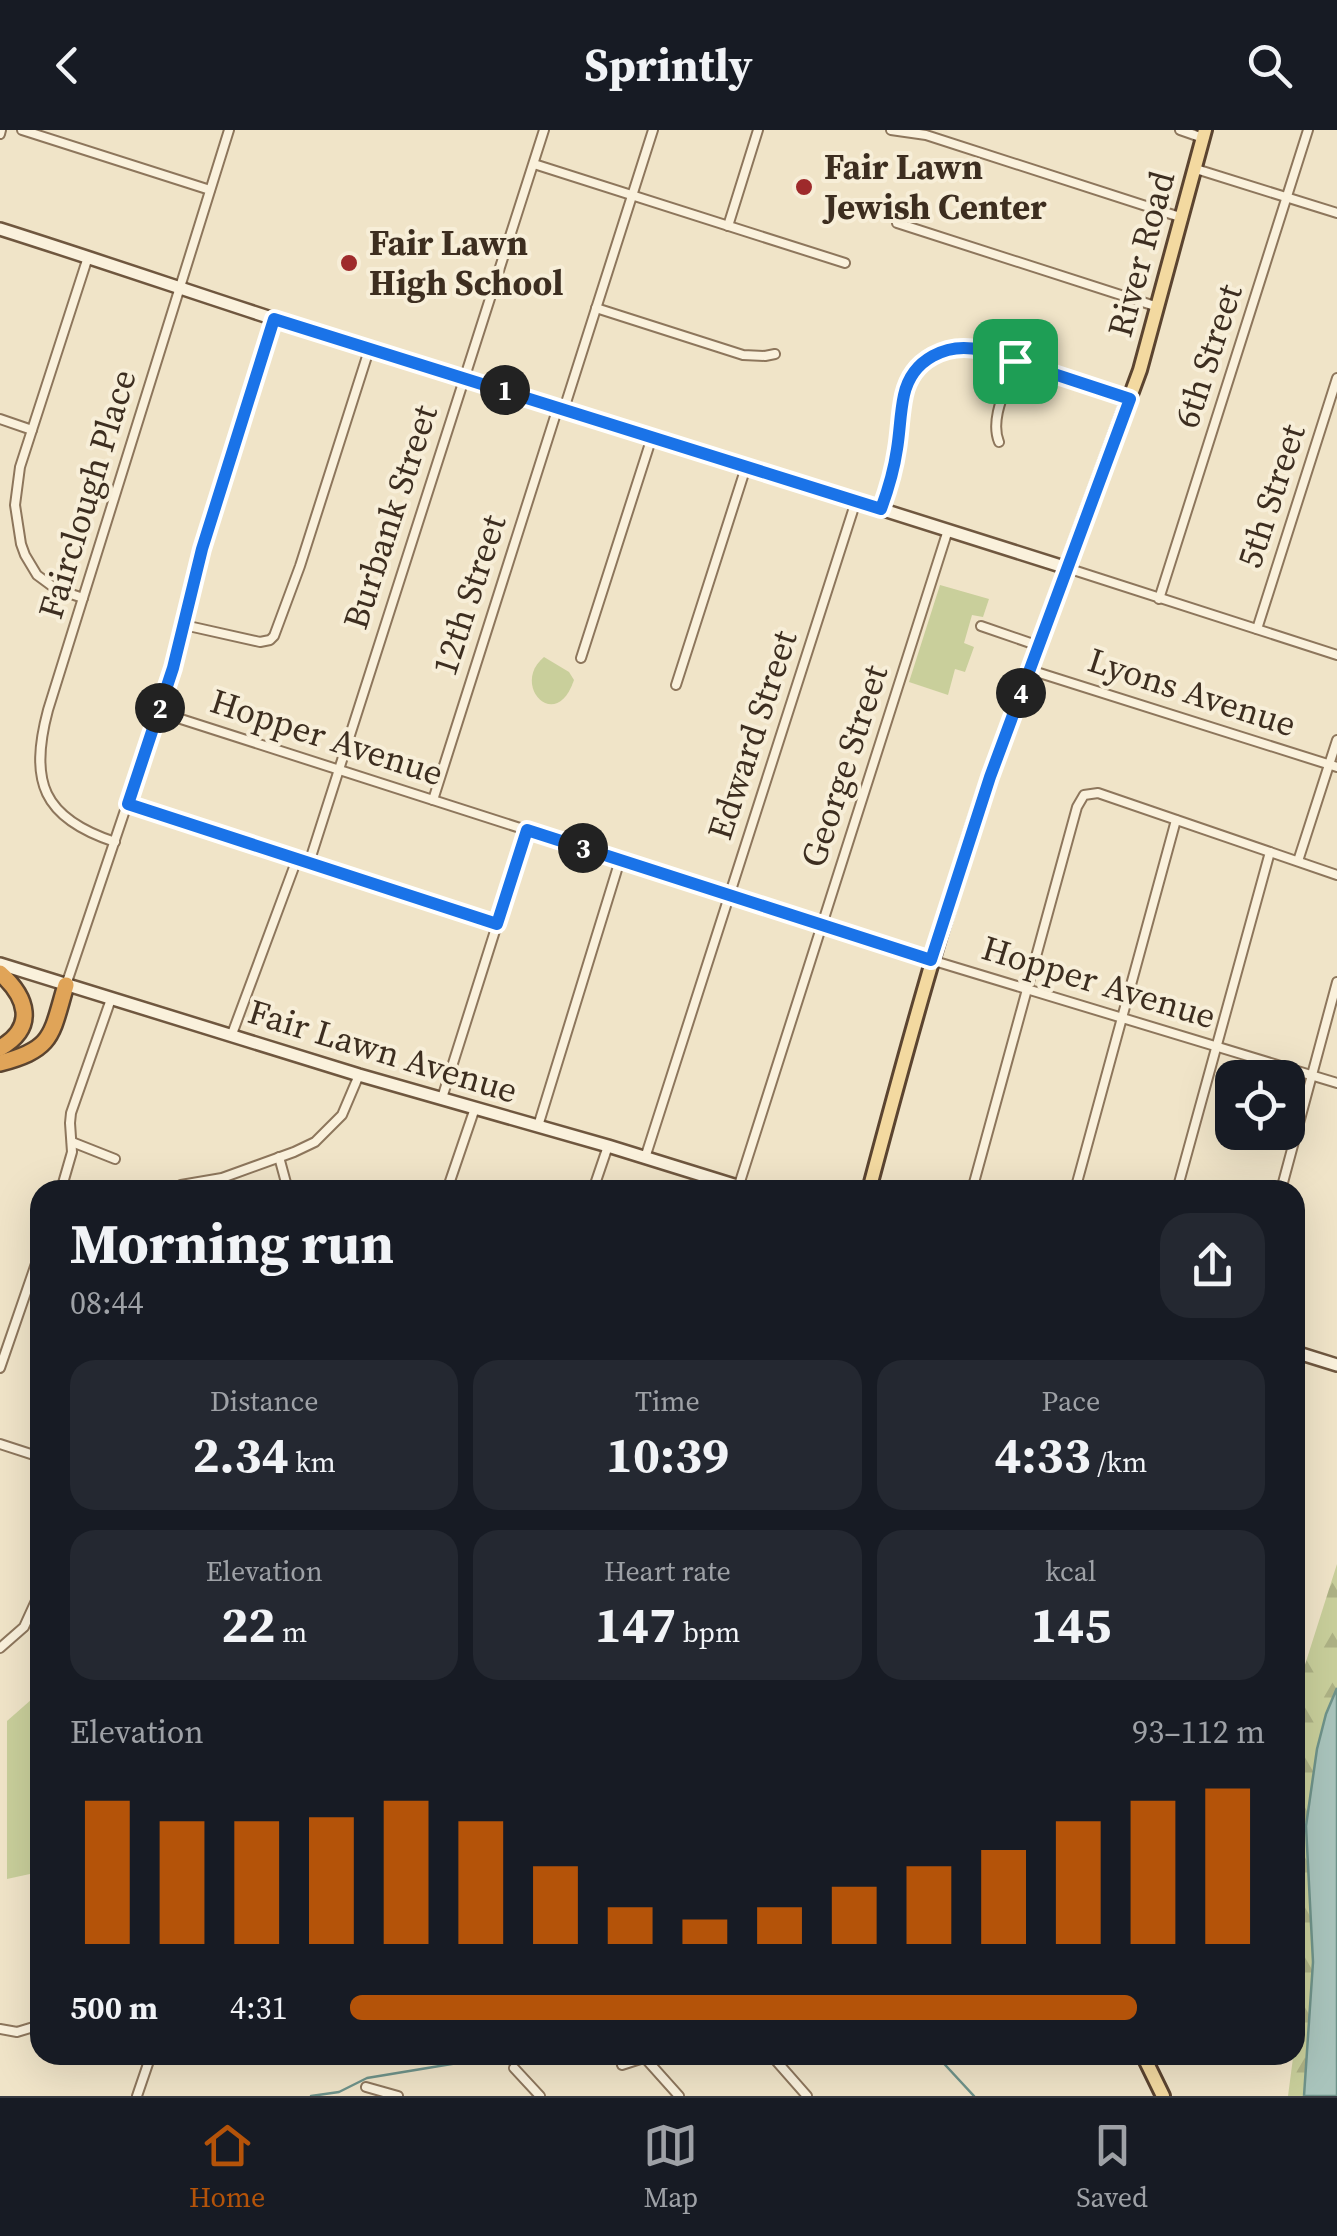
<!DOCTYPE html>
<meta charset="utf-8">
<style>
body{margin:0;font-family:"Source Serif 4",serif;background:#242831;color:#f1f3f6;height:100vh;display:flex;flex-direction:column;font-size:38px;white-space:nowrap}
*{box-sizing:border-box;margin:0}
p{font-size:32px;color:#9ea1a6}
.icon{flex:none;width:55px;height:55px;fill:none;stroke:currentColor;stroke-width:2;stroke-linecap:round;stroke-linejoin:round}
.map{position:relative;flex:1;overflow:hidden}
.details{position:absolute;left:30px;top:1050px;width:1275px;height:885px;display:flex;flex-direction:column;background:#171b24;border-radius:30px;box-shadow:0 10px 40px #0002}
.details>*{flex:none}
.fabs{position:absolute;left:1215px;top:930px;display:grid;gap:20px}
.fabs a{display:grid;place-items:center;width:90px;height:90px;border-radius:20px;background:#171b24;box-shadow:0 10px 40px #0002;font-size:50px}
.pin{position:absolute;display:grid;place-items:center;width:85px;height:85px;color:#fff;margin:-42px;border-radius:20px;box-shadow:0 5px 15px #0006}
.km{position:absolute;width:50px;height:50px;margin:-25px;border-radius:50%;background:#222;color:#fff;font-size:28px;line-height:50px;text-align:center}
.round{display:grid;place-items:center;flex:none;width:105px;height:105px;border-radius:30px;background:#242831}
.overview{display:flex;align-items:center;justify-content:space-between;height:170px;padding:0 40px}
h1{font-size:55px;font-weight:700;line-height:75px}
.metrics{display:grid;grid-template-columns:repeat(3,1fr);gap:15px;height:170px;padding:10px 40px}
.metrics div{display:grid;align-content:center;border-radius:25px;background:#242831;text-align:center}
.metrics b{font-size:50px;font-weight:700}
.metrics small{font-size:28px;font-weight:400}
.metrics p{font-size:28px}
.chart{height:280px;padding:20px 40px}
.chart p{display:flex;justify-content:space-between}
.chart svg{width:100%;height:180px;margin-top:10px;stroke:#b45309;stroke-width:6}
ul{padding:0 40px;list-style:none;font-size:32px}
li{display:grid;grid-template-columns:160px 120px 1fr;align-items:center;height:75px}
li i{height:25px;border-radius:12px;background:#b45309}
header{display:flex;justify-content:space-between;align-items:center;height:130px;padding:0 40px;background:#171b24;font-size:45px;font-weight:700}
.menu{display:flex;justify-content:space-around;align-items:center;height:140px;border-top:2px solid #363941;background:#171b24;font-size:28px;color:#9ea1a6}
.menu a{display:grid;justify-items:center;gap:5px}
.menu .selected{color:#b45309}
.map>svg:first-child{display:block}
.forest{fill:url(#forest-firs)}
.park{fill:#c9cf9b}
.water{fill:#a9c4bc;stroke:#6f938a;stroke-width:2.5}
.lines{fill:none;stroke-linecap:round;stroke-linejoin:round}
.stream{stroke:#6f938a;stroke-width:2.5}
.street-casing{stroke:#8d765c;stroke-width:12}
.secondary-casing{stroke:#6f573f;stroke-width:16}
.primary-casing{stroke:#5b4430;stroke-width:18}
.highway-casing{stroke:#5b4430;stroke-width:20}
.street{stroke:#faf1dc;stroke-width:8}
.secondary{stroke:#faf1dc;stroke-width:11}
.primary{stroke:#f3d9a0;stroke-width:12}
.highway{stroke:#e0a458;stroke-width:15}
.route-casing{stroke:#fff;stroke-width:20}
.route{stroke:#1a73e8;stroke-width:12}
.poi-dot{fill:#9e2a2b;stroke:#f7eed8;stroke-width:4}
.labels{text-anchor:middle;stroke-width:8;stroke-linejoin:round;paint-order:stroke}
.poi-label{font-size:35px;font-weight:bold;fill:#3d2e20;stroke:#f7eed8;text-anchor:start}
.street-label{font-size:35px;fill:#3d2e20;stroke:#f7eed8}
</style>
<header><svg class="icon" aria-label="back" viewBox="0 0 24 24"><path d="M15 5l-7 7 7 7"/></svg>Sprintly<svg class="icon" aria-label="search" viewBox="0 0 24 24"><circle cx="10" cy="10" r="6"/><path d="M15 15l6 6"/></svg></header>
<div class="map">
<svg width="1337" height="1966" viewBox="0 0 1337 1966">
<defs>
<pattern id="forest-firs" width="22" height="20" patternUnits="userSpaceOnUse" patternTransform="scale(2.5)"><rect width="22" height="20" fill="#c9cf9b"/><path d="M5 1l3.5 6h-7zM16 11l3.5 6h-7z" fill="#aeb285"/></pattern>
</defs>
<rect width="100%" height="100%" fill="#f0e4c8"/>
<polygon class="forest" points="1337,1434 1337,1558 1326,1584 1317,1619 1306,1696 1313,1832 1304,1966 1288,1966 1296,1905 1295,1556 1303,1541"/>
<g class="park">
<polygon points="940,455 989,469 983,487 972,485 964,513 974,517 965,542 955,539 948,565 909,552"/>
<path d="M544 527 569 542 574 550C556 604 510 555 544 527Z"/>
<polygon points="40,1562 40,1739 39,1742 7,1749 7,1591"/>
</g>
<polygon class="water" points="1337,1558 1337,1966 1304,1966 1313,1832 1306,1696 1317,1619 1326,1584"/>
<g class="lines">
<g class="stream">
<polyline points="936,1925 974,1966"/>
<polyline points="311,1966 339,1962 367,1948 506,1925"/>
</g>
<g class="street-casing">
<g id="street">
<polyline points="22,0 210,60"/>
<polyline points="891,0 926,5 1183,88"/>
<polyline points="1180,0 1203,8"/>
<polyline points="0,4 1,0"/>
<polyline points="534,34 845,133"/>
<polyline points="1196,39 1337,83"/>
<polyline points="897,93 1158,177"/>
<polyline points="728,96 758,0"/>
<polyline points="596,178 743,225 765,226 775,224"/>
<polyline points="564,279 653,0"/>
<polyline points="0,289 32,300"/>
<path d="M999 312C989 288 1008 255 1015 231"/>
<path d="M881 379C887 359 894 339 897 318 904 268 903 215 971 218L1130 269"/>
<polyline points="1067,438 1337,525"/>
<polyline points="83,468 56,459 37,445 25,425 21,414 15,375 20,337 88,127"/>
<polyline points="1159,469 1308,0"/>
<polyline points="184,495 260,512 270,510 274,506 300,436 369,220"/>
<polyline points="981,496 1039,516"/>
<polyline points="1257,499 1337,248"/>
<polyline points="581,528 652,307"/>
<polyline points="1030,540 1337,637"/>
<polyline points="676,555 746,337"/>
<polyline points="159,582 931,830 1337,953"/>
<polyline points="433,670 558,277"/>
<polyline points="127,675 497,794"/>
<path d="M115 712C42 688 29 651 48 580L229 0"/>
<polyline points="1298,731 1337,610"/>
<polyline points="309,733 544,0"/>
<polyline points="66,855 173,538 195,443 274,189"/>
<polyline points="232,904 297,729"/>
<polyline points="442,968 527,700"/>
<polyline points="538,996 620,730"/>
<polyline points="72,1012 115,1029"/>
<polyline points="279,1027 288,1060"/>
<polyline points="645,1028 856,371"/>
<polyline points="738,1058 948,400"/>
<polyline points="61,1060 72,1022 70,993 71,983 111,869"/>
<polyline points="177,1060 181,1055 222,1048 294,1022 315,1012 342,985 359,945"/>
<polyline points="447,1060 475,978"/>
<polyline points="593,1060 608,1016"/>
<polyline points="972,1060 1077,677 1084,665 1098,663 1337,745"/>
<polyline points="1075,1060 1176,690"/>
<polyline points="1177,1060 1270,722"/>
<polyline points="1281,1060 1337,852"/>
<polyline points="0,1238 40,1122"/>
<polyline points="0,1314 40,1327"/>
<polyline points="0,1518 24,1497 40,1462"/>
<polyline points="0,1899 17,1902 40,1895"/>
<polyline points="771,1925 807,1966"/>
<polyline points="645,1928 679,1966"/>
<polyline points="622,1935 653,1925"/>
<polyline points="514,1938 540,1966"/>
<polyline points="366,1957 398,1966"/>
<polyline points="137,1966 151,1925"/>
</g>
</g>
<g class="secondary-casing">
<g id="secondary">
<path d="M0 99C155 148 307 203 463 247L1067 438"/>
<polyline points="0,834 359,945 608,1016 750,1060"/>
<polyline points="1295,1222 1337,1235"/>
</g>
</g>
<g class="primary-casing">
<g id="primary">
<path d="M869 1060C906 921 944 783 990 647L1140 240 1205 0"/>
<polyline points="1143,1925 1163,1966"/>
</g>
</g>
<g class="highway-casing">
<g id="highway">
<path d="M0 843C27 867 37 897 0 918"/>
<path d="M0 933C54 919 51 905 66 855"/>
</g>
</g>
<use href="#street" class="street"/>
<use href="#secondary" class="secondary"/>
<use href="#primary" class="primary"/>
<use href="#highway" class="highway"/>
</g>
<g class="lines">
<g class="route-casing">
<path id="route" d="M274 189 881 379C888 360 894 340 897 319 900 301 900 283 904 265 912 229 947 212 981 220L1130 269 990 647 931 830 527 700 497 794 128 674 173 538 202 419Z"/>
</g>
<use href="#route" class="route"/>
</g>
<g class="poi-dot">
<circle cx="804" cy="57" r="10"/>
<circle cx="349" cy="133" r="10"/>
</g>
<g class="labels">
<g class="poi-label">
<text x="824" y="49">Fair Lawn<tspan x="824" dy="40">Jewish Center</tspan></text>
<text x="369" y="125">Fair Lawn<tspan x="369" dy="40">High School</tspan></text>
</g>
<g class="street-label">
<text transform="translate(1141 124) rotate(-75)" y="12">River Road</text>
<text transform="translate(1208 226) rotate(-72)" y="12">6th Street</text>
<text transform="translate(87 364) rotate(-73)" y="12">Fairclough Place</text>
<text transform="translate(1271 366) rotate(-72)" y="12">5th Street</text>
<text transform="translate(390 387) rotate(-72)" y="12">Burbank Street</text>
<text transform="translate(469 465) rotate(-72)" y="12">12th Street</text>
<text transform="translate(1192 562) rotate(18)" y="12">Lyons Avenue</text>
<text transform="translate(752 605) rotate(-72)" y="12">Edward Street</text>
<text transform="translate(327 607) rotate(18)" y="12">Hopper Avenue</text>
<text transform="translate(844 636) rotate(-72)" y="12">George Street</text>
<text transform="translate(1099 852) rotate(17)" y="12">Hopper Avenue</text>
<text transform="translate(383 921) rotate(17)" y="12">Fair Lawn Avenue</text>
</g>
</g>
</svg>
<div class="fabs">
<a><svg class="icon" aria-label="locate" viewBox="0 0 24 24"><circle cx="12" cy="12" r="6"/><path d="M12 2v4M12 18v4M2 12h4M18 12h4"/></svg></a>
</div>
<div class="pin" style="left:1015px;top:231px;background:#1e9e55"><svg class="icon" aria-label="arrive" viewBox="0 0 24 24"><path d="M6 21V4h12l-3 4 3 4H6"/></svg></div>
<b class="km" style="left:505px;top:260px">1</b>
<b class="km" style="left:160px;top:578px">2</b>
<b class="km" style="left:583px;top:718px">3</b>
<b class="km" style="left:1021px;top:563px">4</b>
<section class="details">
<div class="overview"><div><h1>Morning run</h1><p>08:44</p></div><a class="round"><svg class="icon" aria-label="share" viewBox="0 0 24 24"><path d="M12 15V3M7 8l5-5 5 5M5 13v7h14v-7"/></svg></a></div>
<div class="metrics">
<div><p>Distance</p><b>2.34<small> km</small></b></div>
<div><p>Time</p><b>10:39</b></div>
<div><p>Pace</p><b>4:33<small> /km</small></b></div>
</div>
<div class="metrics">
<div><p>Elevation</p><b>22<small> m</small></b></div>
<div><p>Heart rate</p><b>147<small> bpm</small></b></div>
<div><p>kcal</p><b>145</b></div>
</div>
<div class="chart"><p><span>Elevation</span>93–112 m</p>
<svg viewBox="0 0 160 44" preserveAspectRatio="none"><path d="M5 44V9M15 44V14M25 44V14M35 44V13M45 44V9M55 44V14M65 44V25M75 44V35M85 44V38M95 44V35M105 44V30M115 44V25M125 44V21M135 44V14M145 44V9M155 44V6"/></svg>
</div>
<ul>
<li><b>500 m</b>4:31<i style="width:86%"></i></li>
</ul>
</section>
</div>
<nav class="menu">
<a class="selected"><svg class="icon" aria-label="home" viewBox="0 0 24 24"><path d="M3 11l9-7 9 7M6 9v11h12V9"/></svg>Home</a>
<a><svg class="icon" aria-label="map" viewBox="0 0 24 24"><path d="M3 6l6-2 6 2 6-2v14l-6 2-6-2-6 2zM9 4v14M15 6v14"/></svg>Map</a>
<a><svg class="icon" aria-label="saved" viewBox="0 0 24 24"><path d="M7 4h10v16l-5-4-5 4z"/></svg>Saved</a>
</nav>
